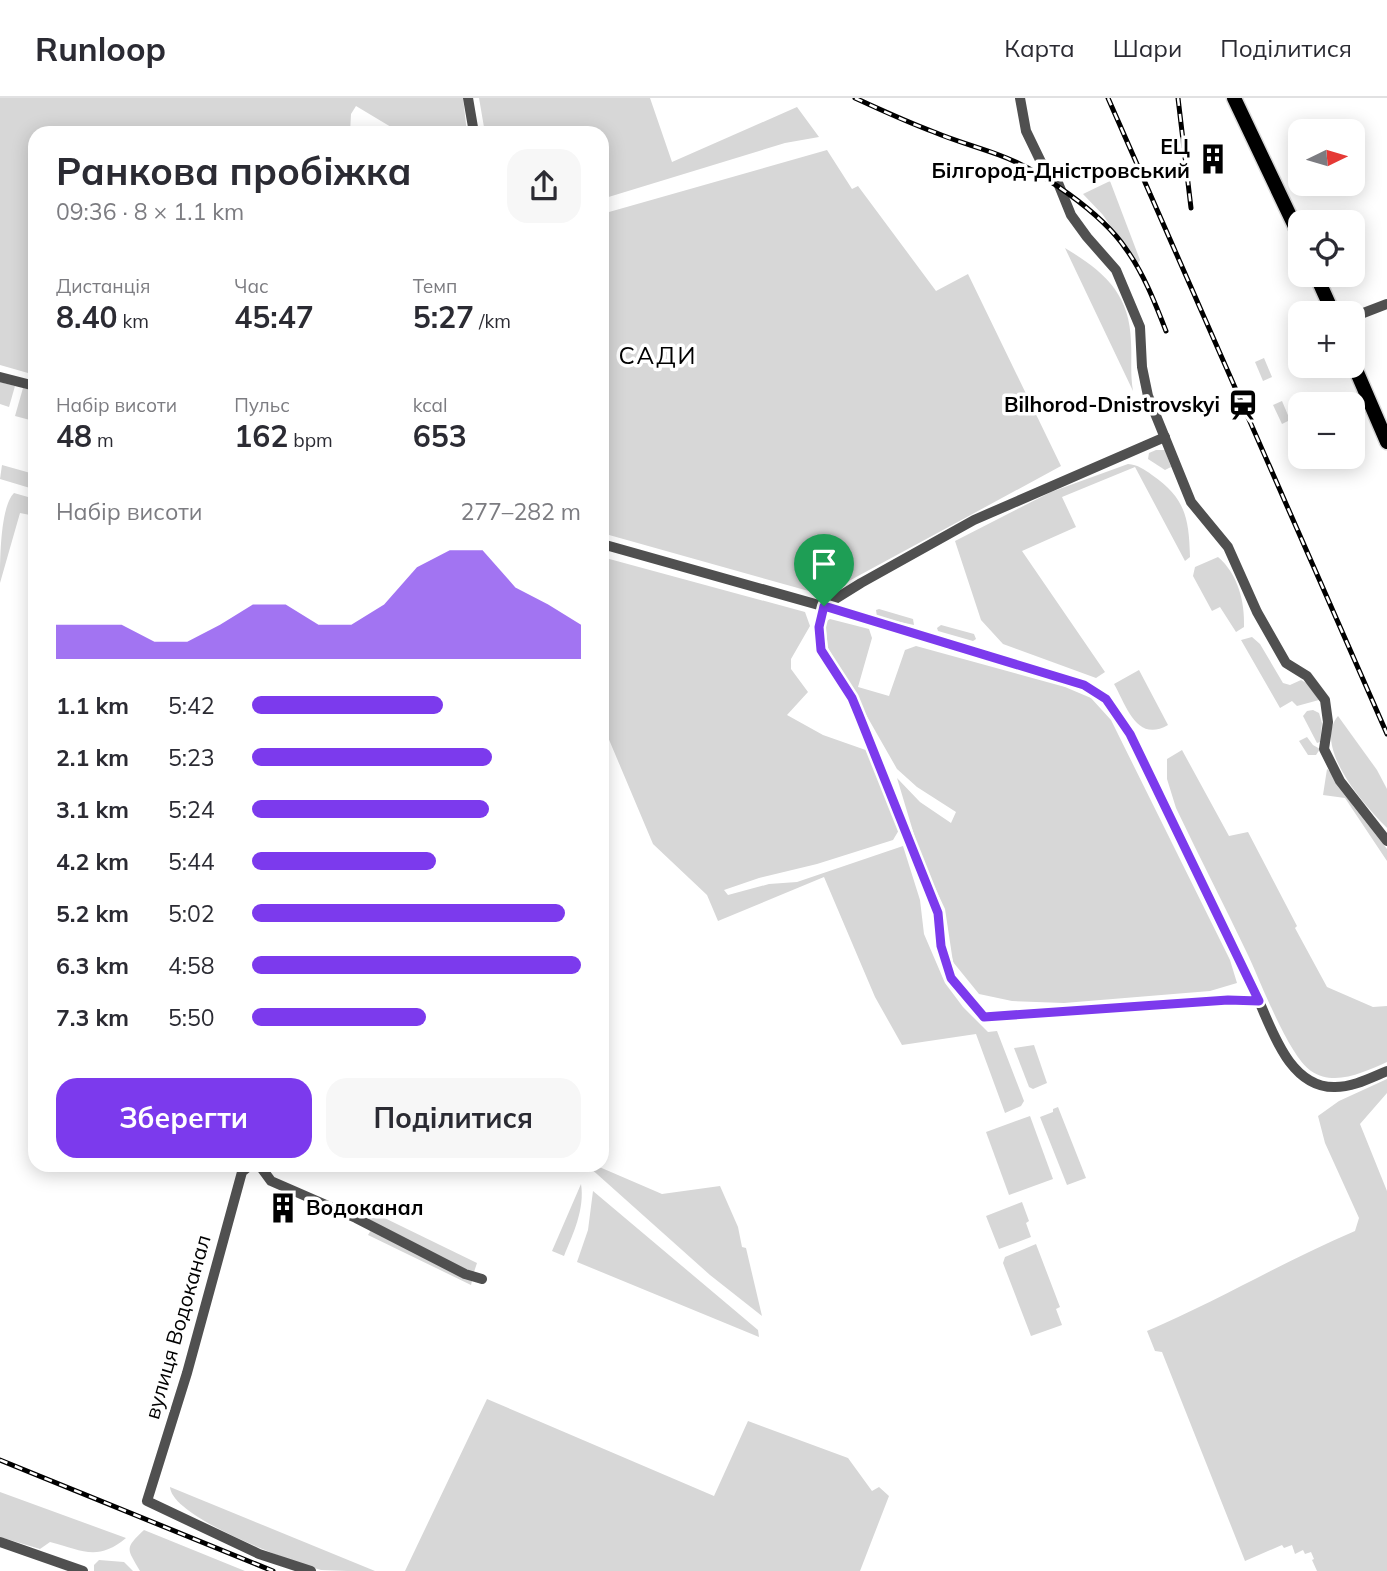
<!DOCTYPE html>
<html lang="uk">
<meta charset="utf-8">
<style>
body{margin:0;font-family:Mulish,sans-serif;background:#f7f7f7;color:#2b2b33;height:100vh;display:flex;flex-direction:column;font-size:26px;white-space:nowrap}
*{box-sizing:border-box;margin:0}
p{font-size:23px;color:#7c7c81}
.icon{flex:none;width:38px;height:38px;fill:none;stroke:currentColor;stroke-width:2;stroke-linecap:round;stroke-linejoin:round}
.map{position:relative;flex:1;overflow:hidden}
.panel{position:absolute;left:28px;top:28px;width:581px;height:1046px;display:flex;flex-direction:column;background:#fff;border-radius:21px;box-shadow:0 4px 18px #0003}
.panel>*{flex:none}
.needle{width:46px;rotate:85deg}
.fabs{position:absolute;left:1288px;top:21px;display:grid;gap:14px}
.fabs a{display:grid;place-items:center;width:77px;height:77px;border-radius:14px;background:#fff;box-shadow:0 4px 18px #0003;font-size:35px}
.pin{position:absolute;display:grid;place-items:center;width:60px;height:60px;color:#fff;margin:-72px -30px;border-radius:50% 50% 50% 0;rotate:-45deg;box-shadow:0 0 7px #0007}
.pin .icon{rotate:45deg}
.round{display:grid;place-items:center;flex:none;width:74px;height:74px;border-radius:21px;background:#f7f7f7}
.headline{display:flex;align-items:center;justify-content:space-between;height:119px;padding:0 28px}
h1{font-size:38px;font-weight:700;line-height:52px}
.stats{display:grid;grid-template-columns:repeat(3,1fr);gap:10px;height:119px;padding:7px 28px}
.stats div{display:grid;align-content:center}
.stats b{font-size:30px;font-weight:700}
.stats small{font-size:19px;font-weight:400}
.stats p{font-size:19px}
.chart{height:196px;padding:14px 28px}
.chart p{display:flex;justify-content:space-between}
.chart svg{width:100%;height:126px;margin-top:7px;fill:#7c3aed;opacity:.7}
.button{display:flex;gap:14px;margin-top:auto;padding:14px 28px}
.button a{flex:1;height:80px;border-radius:21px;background:#7c3aed;color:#fff;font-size:28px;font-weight:700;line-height:80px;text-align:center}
.button a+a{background:#f7f7f7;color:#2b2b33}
ul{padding:0 28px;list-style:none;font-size:23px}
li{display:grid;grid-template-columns:112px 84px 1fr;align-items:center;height:52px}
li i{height:18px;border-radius:9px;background:#7c3aed}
header{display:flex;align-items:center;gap:42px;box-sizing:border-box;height:98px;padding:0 35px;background:#fff;border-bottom:2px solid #e1e1e2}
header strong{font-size:33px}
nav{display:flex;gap:38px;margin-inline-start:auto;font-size:24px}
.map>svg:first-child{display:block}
.green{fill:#d7d7d7}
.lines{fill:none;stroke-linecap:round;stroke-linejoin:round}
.major-casing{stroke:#dbdbdb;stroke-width:17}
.minor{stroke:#505050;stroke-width:10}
.major{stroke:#000;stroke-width:14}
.rail-casing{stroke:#000;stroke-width:5}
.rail{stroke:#fff;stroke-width:2.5;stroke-dasharray:8;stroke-linecap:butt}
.route-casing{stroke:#fff;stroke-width:14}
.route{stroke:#7c3aed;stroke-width:9}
.labels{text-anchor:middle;stroke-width:7;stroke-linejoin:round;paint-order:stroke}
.poi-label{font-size:21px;font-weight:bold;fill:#000;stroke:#fff;text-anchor:end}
.street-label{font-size:21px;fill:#000;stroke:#fff}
.quarter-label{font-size:24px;letter-spacing:2px;fill:#000;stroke:#fff}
</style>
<header>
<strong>Runloop</strong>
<nav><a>Карта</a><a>Шари</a><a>Поділитися</a></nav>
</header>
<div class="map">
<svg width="1387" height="1473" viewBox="0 0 1387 1473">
<rect width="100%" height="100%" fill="#fff"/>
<g class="green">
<polygon points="0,0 463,0 467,35 401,35 356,8 351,16 350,35 35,35 35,277 0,267"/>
<polygon points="479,0 650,0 672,64 797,9 819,39 785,45 602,101 602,35 485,35"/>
<polygon points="827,52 852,91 858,88 936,193 968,176 1061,368 823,497 602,435 602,116"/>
<polygon points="1110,83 1140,162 1137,167 1103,117 1083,96"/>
<path d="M1065 150C1103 173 1130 195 1131 244 1132 261 1130 276 1133 293Z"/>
<polygon points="1264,260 1272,279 1263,283 1255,264"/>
<polygon points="0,284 15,288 9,309 0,306"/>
<polygon points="23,290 35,293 35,305 30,322 15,318"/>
<polygon points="1282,303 1290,322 1282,326 1273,307"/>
<polygon points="1156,352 1165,352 1171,369 1165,372 1148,361 1149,355"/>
<path d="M1128 366C1138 367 1144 371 1152 377 1185 400 1189 419 1190 459L1185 463 1135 369 1062 399 1076 429 1022 453 1105 574 1096 580 1003 546 981 522 955 443 1051 394Z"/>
<polygon points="2,367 34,376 30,390 0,381"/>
<path d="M14 395 35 401V418L20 415 0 485C0 463 0 409 14 395Z"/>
<polygon points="602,459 805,514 810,528 791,561 791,571 808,594 787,617 823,637 877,656 899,732 893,742 817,766 759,780 724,792 728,797 769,786 797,784 903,748 920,802 924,836 945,885 963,909 988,934 997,933 1024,1003 1021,1008 1005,1015 976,936 902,947 875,899 824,779 718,823 707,797 653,746 602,625"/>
<path d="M1218 459C1238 476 1245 504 1244 529L1236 534 1220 509 1212 513 1193 478 1195 469Z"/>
<polygon points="879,511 913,521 914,527 877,519 876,512"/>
<polygon points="830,521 869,531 872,540 858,589 889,598 905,552 916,548 1065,589 1091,600 1111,622 1230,862 1237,885 1210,893 1064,905 1012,903 979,896 953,864 945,811 921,760 897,680 920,704 951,725 956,714 917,689 897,671 828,550 825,524"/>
<polygon points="941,527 974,536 976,541 973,543 938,533 937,530"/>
<polygon points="1252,539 1260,546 1283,585 1290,587 1301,582 1308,586 1319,602 1297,608 1292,603 1280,610 1241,542"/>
<path d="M1139 572 1168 627C1137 645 1127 609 1114 586Z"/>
<polygon points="1313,612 1319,615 1322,625 1320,644 1317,645 1303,618 1307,613"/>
<path d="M1338 618 1377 672 1387 691V730C1365 708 1312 649 1338 618Z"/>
<polygon points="1307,639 1313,647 1320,651 1316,657 1308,657 1299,643"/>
<path d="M1182 652 1229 738 1248 734 1297 828 1295 830 1327 889 1373 909 1387 908V964C1364 974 1335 989 1311 973 1288 957 1260 882 1247 855 1224 807 1199 758 1176 710L1167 681V661Z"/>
<polygon points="1327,671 1331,674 1354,709 1387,751 1387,763 1345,700 1323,697"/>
<polygon points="1034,947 1047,985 1033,991 1029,989 1014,950"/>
<path d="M1387 981V995L1360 1026 1387 1093V1473H1317L1312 1462 1314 1461 1311 1454 1305 1456 1303 1452 1295 1456 1292 1447 1284 1450 1282 1447 1245 1463 1162 1254 1155 1253 1147 1233C1218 1203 1284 1163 1355 1133L1359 1120 1325 1045 1318 1018 1339 1003Z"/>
<polygon points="1058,1009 1086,1080 1067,1087 1040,1019 1053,1014 1053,1011"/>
<polygon points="1030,1018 1053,1081 1009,1097 986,1034"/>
<polygon points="588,1068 597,1068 662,1096 720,1088 738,1129 742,1149 746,1150 762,1218 710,1177"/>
<path d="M581 1086C585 1111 573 1136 564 1158L552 1153Z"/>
<polygon points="593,1093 758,1232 759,1239 577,1164 588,1132"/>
<polygon points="1022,1104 1029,1123 1026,1125 1031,1139 999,1151 986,1118"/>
<polygon points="364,1110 477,1165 474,1174 470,1174 366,1120"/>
<polygon points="371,1132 472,1183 471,1187 368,1137"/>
<polygon points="1036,1146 1060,1209 1056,1211 1062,1227 1031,1238 1003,1165 1005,1159"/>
<polygon points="487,1301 714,1398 748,1323 848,1360 872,1393 879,1389 889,1398 860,1473 405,1473"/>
<path d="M170 1389 375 1473C358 1473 337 1473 321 1472 292 1464 172 1420 170 1389Z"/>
<path d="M0 1394 126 1440C97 1464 82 1452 50 1444L40 1451 0 1439Z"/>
<path d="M144 1432 245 1473H140C127 1450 124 1451 144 1432Z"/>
<polygon points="99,1462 124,1464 133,1473 94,1473 94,1467"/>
</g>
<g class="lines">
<g class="major-casing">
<g id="major">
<polyline points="1234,0 1300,139"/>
<polyline points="1316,177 1333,215"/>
<polyline points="1353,265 1387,344"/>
</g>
</g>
<g class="minor">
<polyline points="468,0 474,35"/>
<polyline points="1020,0 1026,33 1041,64 1056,80 1071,117 1087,139 1116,172 1140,229 1142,269 1148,298 1191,404 1228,449 1257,514 1286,565 1307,578 1325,602 1328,624 1324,651 1340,683 1387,743"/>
<polyline points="1353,219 1387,206"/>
<polyline points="0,279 35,288"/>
<polyline points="1165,339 974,422 861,485 824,508 819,529 821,552 852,600 859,617 938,815 941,848 951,880 984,919 1228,902 1259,903"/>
<path d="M602 446 872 522 1084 587 1106 601 1130 636 1259 903C1273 935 1291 990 1335 989 1353 989 1370 980 1387 973"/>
<polyline points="249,1068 242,1074 187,1275 147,1403 259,1456 311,1473"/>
<polyline points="260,1068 271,1083 356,1120 465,1176 482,1181"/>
<polyline points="0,1444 83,1473"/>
</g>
<use href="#major" class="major"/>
<g class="rail-casing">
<g id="rail">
<path d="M855 0C881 12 907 24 934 34 955 43 978 49 999 57 1040 72 1102 115 1126 151 1144 176 1155 205 1166 233"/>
<polyline points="1108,0 1387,636"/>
<polyline points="1178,0 1191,110"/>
<polyline points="0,1362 273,1473"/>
</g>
</g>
<use href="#rail" class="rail"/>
</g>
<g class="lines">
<g class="route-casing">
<polygon id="route" points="824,508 1084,587 1106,601 1130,636 1259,903 1228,902 984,919 951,880 941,848 938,815 859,617 852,600 821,552 819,529"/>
</g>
<use href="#route" class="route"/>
</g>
<defs>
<g id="building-bare" transform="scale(2.415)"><path d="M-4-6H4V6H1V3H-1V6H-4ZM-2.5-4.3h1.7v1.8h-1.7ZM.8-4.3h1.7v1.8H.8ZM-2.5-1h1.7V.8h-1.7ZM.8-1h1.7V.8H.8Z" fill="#000" stroke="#fff" stroke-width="2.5" paint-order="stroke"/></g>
<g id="station-bare" transform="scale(2.415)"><path d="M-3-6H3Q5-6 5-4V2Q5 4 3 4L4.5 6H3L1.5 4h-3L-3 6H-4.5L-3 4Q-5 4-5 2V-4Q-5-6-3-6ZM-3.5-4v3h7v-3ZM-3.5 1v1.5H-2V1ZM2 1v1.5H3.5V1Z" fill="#000" stroke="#fff" stroke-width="2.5" paint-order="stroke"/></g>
</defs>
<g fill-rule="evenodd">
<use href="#building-bare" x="1213" y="61"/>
<use href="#station-bare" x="1243" y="307"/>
<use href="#building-bare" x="283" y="1110"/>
</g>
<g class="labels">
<g class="poi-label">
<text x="1190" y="56">ЕЦ<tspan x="1190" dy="24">Білгород-Дністровський</tspan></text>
<text x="1220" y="314">Bilhorod-Dnistrovskyi</text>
<text x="306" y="1117" text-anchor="start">Водоканал</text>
</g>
<g class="street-label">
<text transform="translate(178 1229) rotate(-74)" y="7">вулиця Водоканал</text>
</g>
<g class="quarter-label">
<text x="658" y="266">САДИ</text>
</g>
</g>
</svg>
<div class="fabs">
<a><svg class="needle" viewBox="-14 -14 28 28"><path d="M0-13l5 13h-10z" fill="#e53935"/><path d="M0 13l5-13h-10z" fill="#7c7c81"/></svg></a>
<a><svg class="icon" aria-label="locate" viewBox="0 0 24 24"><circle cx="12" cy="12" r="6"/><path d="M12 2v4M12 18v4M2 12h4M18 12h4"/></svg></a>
<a>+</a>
<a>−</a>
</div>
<div class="pin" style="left:824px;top:508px;background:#1e9e55"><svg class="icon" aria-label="arrive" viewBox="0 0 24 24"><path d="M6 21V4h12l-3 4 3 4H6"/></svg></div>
<section class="panel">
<div class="headline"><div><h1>Ранкова пробіжка</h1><p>09:36 · 8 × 1.1 km</p></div><a class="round"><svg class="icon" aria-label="share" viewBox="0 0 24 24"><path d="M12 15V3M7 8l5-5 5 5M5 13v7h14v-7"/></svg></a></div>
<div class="stats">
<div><p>Дистанція</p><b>8.40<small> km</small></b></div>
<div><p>Час</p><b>45:47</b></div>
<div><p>Темп</p><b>5:27<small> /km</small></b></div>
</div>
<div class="stats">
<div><p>Набір висоти</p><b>48<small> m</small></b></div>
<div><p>Пульс</p><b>162<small> bpm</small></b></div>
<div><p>kcal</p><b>653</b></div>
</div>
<div class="chart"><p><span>Набір висоти</span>277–282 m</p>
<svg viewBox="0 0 160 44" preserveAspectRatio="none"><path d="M0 44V32L10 32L20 32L30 38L40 38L50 32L60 25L70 25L80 32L90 32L100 25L110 12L120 6L130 6L140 19L150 25L160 32V44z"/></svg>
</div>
<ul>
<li><b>1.1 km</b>5:42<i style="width:58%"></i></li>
<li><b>2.1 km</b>5:23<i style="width:73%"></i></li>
<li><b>3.1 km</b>5:24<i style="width:72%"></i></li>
<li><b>4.2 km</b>5:44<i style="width:56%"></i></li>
<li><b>5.2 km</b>5:02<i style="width:95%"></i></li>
<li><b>6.3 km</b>4:58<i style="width:100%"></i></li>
<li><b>7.3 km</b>5:50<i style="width:53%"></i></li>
</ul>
<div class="button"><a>Зберегти</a><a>Поділитися</a></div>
</section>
</div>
